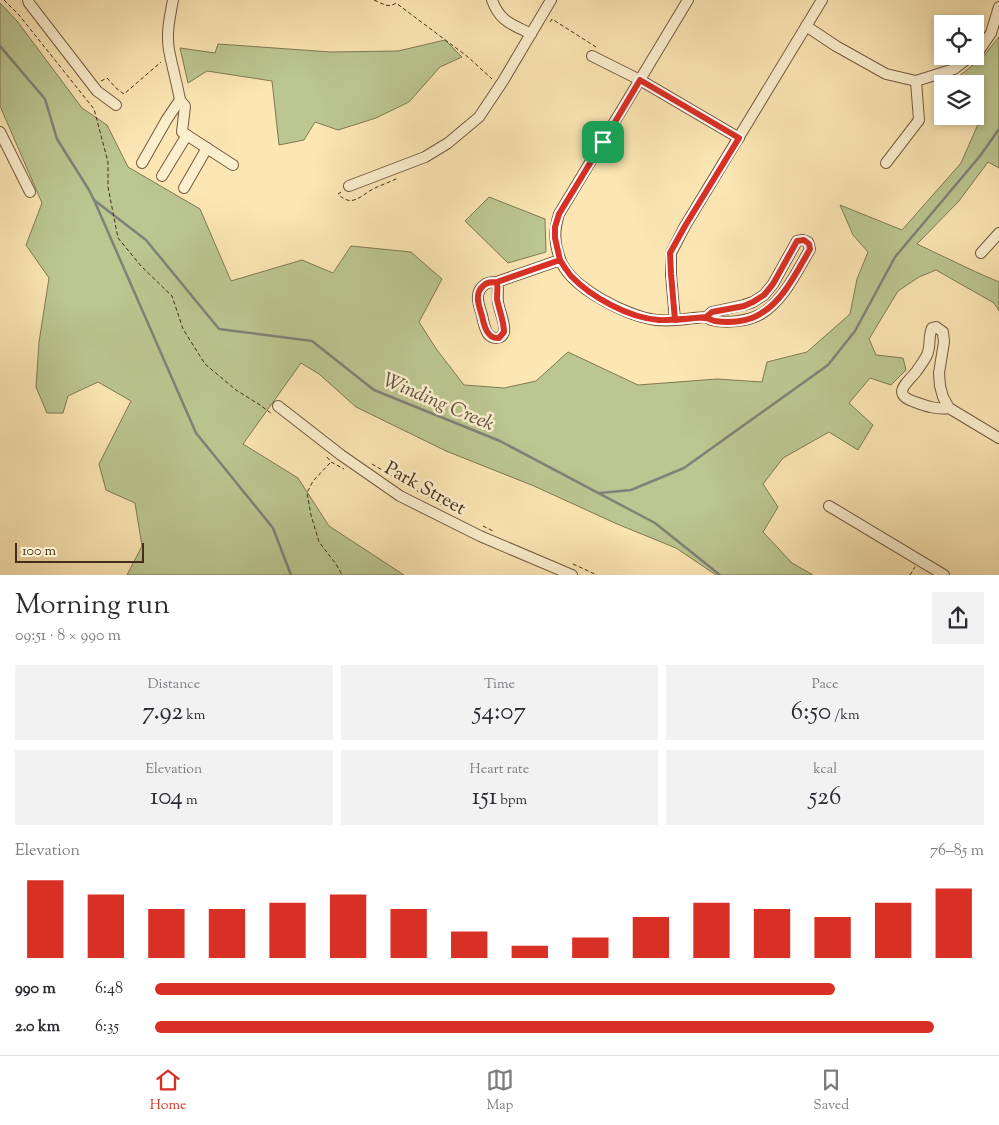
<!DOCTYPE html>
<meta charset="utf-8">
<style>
body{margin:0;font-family:"Sorts Mill Goudy",serif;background:#f2f2f3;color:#2b2b33;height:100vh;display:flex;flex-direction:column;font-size:19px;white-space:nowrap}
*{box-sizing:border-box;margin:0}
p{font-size:16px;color:#7c7c81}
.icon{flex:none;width:28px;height:28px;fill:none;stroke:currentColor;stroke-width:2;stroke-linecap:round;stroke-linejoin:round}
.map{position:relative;height:575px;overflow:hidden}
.side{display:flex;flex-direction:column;background:#fff;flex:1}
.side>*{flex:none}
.fabs{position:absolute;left:934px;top:15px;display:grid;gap:10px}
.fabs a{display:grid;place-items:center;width:50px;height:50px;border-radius:0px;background:#fff;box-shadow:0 2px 8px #0003;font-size:25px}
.scale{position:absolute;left:15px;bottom:12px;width:129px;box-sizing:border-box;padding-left:5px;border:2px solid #462c19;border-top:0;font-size:14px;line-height:18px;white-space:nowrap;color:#462c19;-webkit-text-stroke:4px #fcefce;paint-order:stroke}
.pin{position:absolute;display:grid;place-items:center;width:42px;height:42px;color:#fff;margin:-21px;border-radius:10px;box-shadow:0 2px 8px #0006}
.round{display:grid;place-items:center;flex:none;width:52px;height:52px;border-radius:0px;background:#f2f2f3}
.overview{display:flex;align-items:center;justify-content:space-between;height:85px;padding:0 15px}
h1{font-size:28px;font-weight:600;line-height:38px}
.stats{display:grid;grid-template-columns:repeat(3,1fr);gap:8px;height:85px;padding:5px 15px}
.stats div{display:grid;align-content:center;border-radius:0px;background:#f2f2f3;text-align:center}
.stats b{font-size:25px;font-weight:600}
.stats small{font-size:14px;font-weight:400}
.stats p{font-size:14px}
.chart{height:140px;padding:10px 15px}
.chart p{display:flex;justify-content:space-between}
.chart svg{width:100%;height:90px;margin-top:5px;stroke:#d93025;stroke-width:6}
ul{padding:0 15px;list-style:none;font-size:16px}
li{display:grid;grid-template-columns:80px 60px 1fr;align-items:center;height:38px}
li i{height:12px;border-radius:6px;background:#d93025}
.menu{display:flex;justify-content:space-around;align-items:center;height:70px;border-top:1px solid #e1e1e2;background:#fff;font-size:14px;color:#7c7c81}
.menu a{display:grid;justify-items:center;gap:2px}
.menu .selected{color:#d93025}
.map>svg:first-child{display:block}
.green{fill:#bbc690;stroke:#807954}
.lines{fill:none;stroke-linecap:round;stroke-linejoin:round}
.stream{stroke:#7f8279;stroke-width:2.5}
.minor-casing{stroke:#735a40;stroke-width:12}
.path{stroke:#462c19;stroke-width:1;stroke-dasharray:4 2.5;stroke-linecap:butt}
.minor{stroke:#fcefce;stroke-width:10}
.route-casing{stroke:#fff;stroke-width:10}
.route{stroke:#d93025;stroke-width:6}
.labels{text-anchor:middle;stroke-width:5;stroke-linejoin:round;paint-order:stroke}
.street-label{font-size:19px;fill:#462c19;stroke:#fcefce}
.water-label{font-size:20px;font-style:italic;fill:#5e5041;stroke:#fcefce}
</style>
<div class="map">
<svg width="999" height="575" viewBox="0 0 999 575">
<rect width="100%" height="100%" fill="#fbe6b4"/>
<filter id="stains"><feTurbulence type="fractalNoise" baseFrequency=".004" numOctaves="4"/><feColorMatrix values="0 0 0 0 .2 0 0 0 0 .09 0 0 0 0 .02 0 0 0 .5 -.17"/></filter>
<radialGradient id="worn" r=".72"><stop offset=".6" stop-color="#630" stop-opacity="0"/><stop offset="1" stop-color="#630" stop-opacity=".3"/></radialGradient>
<g class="green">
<polygon points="0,3 17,21 82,108 107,125 128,167 200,209 231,281 302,260 333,273 351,246 411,252 442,279 419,322 437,350 464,385 504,388 536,381 568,352 638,385 717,379 762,382 767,362 807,352 850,314 857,279 868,252 853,235 840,205 902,230 961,163 979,122 973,116 975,116 975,84 949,84 982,58 999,37 999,168 988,162 959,201 917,244 976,272 999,282 999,311 994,303 936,270 919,277 898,291 869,339 876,355 903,358 906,370 891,385 870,378 849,403 873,425 858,450 829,432 783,458 763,484 778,507 763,532 792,563 813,575 716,575 676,548 617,524 534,486 446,451 356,407 319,374 301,363 243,444 298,478 329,526 404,575 127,575 142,546 135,503 106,490 99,464 131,401 98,382 68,396 63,413 47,413 36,387 39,342 49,278 26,245 42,203 0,106"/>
<polygon points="445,40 462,57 440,67 409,102 376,118 338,130 315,122 304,140 279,145 272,81 207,71 188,83 180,48 215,53 218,44 331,52 398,51"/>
<polygon points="489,197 545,219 546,252 508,263 465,221"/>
</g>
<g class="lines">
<g class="stream">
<polyline points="0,46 45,99 57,139 89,190 94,200 196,433 273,528 291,575"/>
<polyline points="94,200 146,240 219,329 312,341 374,390 500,441 655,523 720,575"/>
<polyline points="600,493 631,490 684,468 828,365 855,331 895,257 980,156 999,129"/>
</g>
<g class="minor-casing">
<g id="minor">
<polyline points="28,0 29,3 97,91 116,105"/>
<path d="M492 0C500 22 512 24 531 34"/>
<path d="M688 0 559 214C554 230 554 242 560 259 570 288 627 316 656 320 669 321 682 320 694 318 698 318 702 317 706 317 709 318 709 320 712 320 725 324 749 321 761 314 783 301 796 273 809 251L810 249 808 242 803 240 797 241 773 284 764 295 753 302 744 305 712 312 707 317"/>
<polyline points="806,26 836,46 886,74 916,81 954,69 971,56"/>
<polyline points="975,54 978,52 991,33 999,7"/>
<polyline points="592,56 640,80 739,138"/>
<polyline points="180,100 185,106 182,132 233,165"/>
<polyline points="0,132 30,192"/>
<path d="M142 163 167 119 180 100C177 83 172 66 169 50 166 33 170 16 173 0"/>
<polyline points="886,163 919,120 916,81"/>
<polyline points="162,176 187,135"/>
<polyline points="349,186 425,157 448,143 479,117 503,81 551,0"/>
<polyline points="184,188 207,148"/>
<polyline points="981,253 999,233"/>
<path d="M497 282C499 289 497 295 498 302 499 310 506 325 504 332 502 340 492 339 488 334 485 329 483 321 482 315 479 305 474 294 483 286 487 282 491 282 497 282L560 260"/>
<polyline points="675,320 671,275 671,253 685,226 822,0"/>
<polyline points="278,406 341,455 400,496 480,536 572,575"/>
<path d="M949 408C937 410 926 406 915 402 891 394 906 384 916 372 920 366 924 361 927 355 931 346 928 337 932 328L936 327 943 332 944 342 939 373 940 386 943 397 949 408 999 438"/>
<polyline points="829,506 944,575"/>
</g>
</g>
<g class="path">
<polyline points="4,0 19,15 94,109 108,162 108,187 118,238 141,266 172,296 183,329 205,364 236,390 260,405 272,414"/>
<path d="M374 0C382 3 388 9 396 3L468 57 492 79"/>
<polyline points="550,22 552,19 596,47"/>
<polyline points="101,81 107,78 116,88 124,94 161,62"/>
<path d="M341 192 338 194C352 208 360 196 373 189 381 185 390 182 398 178"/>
<polyline points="327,457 331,462 344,469"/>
<polyline points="330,463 313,481 307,493 311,515 319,542 336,564 342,575"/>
<polyline points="372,464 446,508"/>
<polyline points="483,526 493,531"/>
<polyline points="573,564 597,575"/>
<polyline points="910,575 915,567"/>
</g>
<use href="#minor" class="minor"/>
</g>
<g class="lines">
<g class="route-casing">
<path id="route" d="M603 142 559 214 555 227V238L560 260 497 282C491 282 487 282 483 286 474 294 479 306 482 316 483 321 485 330 489 334 492 338 495 338 499 338L504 332C504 321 499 310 497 299 497 293 498 288 497 282L560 260C563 265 567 271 571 276 591 297 629 318 659 320 674 321 689 317 705 318 708 318 711 320 715 321 729 323 748 322 760 314 783 301 796 273 809 251L810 249 809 244 804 240 797 241 773 284 764 295 753 302 744 306 712 312 706 317 675 320 671 274 670 253 685 226 739 138 640 80 603 142"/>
</g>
<use href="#route" class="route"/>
</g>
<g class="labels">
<g class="street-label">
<text transform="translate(426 487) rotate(29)" y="7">Park Street</text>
</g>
<g class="water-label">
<text transform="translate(439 401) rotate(23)" y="7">Winding Creek</text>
</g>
</g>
<rect width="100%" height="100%" filter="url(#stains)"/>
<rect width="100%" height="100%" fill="url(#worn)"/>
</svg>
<div class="fabs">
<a><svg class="icon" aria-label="locate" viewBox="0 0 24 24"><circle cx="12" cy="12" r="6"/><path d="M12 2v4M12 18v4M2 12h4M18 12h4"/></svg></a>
<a><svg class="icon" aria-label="layers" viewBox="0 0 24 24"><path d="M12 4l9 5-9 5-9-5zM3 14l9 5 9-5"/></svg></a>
</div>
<div class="scale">100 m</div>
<div class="pin" style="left:603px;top:142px;background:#1e9e55"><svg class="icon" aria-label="arrive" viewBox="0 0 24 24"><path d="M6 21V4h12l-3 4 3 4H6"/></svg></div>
</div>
<section class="side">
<div class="overview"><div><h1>Morning run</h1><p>09:51 · 8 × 990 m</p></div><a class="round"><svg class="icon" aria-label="share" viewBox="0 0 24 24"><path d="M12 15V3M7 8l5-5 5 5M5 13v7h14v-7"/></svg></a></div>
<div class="stats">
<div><p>Distance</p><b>7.92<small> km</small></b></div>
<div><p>Time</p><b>54:07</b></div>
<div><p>Pace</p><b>6:50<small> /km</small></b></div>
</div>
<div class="stats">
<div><p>Elevation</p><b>104<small> m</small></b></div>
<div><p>Heart rate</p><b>151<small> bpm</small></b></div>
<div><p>kcal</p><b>526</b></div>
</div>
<div class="chart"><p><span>Elevation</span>76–85 m</p>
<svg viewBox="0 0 160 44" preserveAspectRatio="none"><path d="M5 44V6M15 44V13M25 44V20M35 44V20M45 44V17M55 44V13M65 44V20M75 44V31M85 44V38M95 44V34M105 44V24M115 44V17M125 44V20M135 44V24M145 44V17M155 44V10"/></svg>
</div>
<ul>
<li><b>990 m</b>6:48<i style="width:82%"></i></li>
<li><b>2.0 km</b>6:35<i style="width:94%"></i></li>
</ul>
</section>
<nav class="menu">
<a class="selected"><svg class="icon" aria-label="home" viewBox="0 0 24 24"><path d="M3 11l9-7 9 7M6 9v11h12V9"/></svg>Home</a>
<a><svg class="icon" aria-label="map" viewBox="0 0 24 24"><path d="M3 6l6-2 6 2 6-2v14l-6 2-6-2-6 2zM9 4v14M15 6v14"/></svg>Map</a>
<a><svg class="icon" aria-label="saved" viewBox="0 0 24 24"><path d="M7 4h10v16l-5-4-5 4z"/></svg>Saved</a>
</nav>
